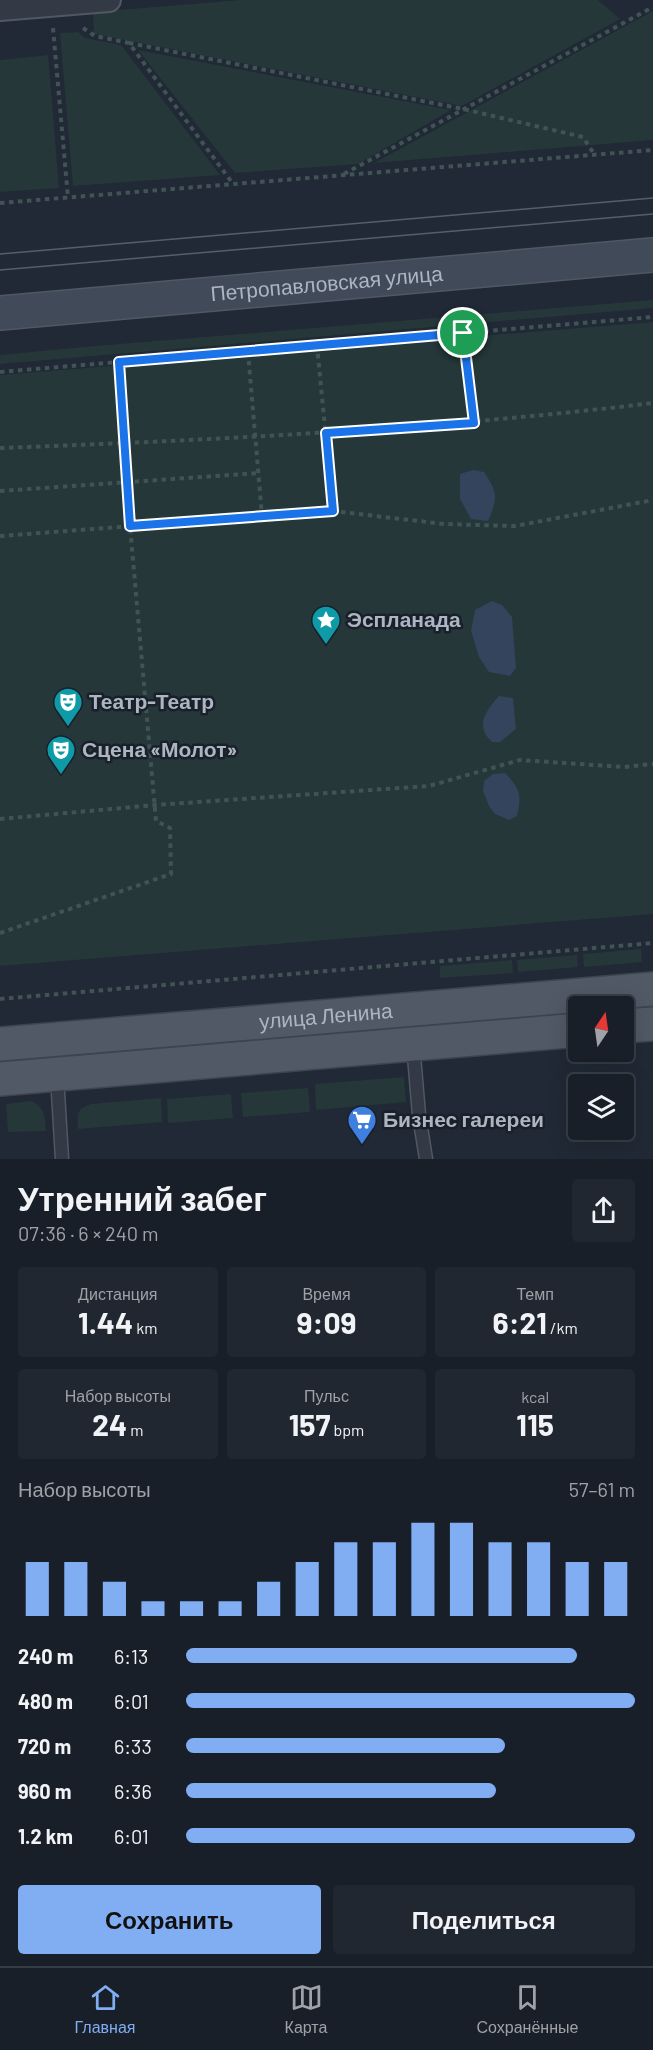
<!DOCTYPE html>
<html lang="ru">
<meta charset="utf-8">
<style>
body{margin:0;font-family:Barlow,sans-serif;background:#212730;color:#f1f3f6;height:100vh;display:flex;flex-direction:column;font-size:22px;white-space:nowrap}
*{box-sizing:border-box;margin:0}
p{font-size:20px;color:#9fa2a8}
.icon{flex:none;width:33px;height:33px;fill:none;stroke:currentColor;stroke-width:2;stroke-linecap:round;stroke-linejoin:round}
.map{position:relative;height:1159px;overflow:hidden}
.sheet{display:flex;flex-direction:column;background:#181f28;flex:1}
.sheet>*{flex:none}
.needle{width:39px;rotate:13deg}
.controls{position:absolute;left:568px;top:996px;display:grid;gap:12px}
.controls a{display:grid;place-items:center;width:66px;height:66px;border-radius:6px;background:#181f28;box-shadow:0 6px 24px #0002,0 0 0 2px #363d45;font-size:30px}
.pin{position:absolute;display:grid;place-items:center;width:51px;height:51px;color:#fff;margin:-26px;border:3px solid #fff;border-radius:50%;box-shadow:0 2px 6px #0007}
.round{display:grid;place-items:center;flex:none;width:63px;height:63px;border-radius:6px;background:#212730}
.overview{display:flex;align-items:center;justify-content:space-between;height:102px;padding:0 18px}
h1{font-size:33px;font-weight:700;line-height:45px}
.stats{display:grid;grid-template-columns:repeat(3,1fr);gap:9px;height:102px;padding:6px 18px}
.stats div{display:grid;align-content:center;border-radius:6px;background:#212730;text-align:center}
.stats b{font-size:30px;font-weight:700}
.stats small{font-size:16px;font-weight:400}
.stats p{font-size:16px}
.chart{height:168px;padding:12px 18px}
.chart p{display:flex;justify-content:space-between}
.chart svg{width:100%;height:108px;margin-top:6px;stroke:#81adf3;stroke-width:6}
.cta{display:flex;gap:12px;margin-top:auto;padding:12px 18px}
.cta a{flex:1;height:69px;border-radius:6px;background:#81adf3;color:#111;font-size:24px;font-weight:700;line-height:69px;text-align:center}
.cta a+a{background:#212730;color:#f1f3f6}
ul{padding:0 18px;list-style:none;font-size:20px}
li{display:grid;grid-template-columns:96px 72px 1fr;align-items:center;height:45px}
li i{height:15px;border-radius:8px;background:#81adf3}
.menu{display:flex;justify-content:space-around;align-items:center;height:84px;border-top:2px solid #363d45;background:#181f28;font-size:16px;color:#9fa2a8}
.menu a{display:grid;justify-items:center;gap:3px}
.menu .current{color:#81adf3}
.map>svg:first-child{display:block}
.green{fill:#253738}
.water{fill:#33445c}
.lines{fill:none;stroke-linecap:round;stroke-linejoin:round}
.lane-casing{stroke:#505863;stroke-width:15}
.street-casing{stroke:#505863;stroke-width:26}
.secondary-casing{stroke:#505863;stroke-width:36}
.primary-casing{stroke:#3c444f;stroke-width:36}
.path{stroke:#415355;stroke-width:4;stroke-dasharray:4.5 4.5;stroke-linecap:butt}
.lane{stroke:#333a45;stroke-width:12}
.street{stroke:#333a45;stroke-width:22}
.secondary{stroke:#414a58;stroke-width:33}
.primary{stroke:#515966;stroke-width:33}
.tram{stroke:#555f6c;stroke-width:1.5}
.route-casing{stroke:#fff;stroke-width:12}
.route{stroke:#1a73e8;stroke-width:8}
.labels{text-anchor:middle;stroke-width:5;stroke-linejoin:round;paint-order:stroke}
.street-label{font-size:21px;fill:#adb5c2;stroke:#19202a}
.poi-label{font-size:21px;font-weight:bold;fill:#adb5c2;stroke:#19202a;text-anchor:start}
</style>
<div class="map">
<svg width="653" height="1159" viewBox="0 0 653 1159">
<rect width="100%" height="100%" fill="#202935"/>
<g class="green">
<polygon points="241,0 598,0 620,19 462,106 94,34 93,12"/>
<polygon points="653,11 653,140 374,163"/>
<polygon points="78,32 85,38 121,45 220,175 73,186 60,33"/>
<polygon points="138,50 451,110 358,164 235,173"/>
<polygon points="48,55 59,188 0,192 0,60"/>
<polygon points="653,300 653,308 0,364 0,355 83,347"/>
<polygon points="653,322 653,914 0,966 0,375"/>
<polygon points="641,949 642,962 584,967 583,954"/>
<polygon points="577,955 578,967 518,972 517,960"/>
<polygon points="512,960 513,973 440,978 440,966"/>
<polygon points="404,1077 406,1102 316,1110 315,1084"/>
<polygon points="308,1088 310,1112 243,1117 241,1093"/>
<polygon points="231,1094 233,1118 168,1123 167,1099"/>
<path d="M161 1098 162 1122 78 1129C78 1113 75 1110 91 1104Z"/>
<path d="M31 1101C45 1107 45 1117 46 1131L8 1132 6 1104Z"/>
</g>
<g class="water">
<path d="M473 470 484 472C498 493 498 498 488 521L471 519 460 499V474Z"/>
<polygon points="492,601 502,605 512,617 516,668 510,676 489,672 479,657 471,631 475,610"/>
<path d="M499 696 513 698 516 729 500 742H492C474 725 486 711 499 696Z"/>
<path d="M505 773C520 788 522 796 517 816L509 820 495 814 489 806 483 791 484 781 493 774Z"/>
</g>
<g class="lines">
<g class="lane-casing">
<g id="lane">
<polyline points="413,1044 419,1115 426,1159"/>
<polyline points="57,1076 62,1159"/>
</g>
</g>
<g class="street-casing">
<polyline id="street" points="0,9 109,0"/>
</g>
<g class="secondary-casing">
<g id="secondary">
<path id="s1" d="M0 313 653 255"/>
</g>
</g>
<g class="primary-casing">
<g id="primary">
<polyline points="624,1026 653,1024"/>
<path id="s2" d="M0 1044 653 989"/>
<polyline points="0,1079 579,1030"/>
</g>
</g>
<g class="path">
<polyline points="53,28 68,198"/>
<polyline points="83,28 95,36 129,43 233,184"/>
<polyline points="129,43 463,109 583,137 594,154"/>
<polyline points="344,174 653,7"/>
<polyline points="0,203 653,150"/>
<polyline points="463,333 474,423"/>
<polyline points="317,345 333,511"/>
<polyline points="248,352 262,516"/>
<polyline points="0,372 653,317"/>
<path d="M0 448C218 440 436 429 653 403"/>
<polyline points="0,491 259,473"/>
<polyline points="0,536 333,511 444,524 515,526 653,500"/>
<polyline points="0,819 155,805 429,786 520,760 624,767 653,764"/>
<polyline points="0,933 171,874 170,828 156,821 130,526 119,362"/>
<polyline points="0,999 653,943"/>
</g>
<use href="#lane" class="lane"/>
<use href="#street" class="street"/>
<use href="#secondary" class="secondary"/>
<use href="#primary" class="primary"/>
<g class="tram">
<polyline points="0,254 653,198"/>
<polyline points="0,270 653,214"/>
</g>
</g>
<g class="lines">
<g class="route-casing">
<polygon id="route" points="463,333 474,423 326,433 333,511 130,526 119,362"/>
</g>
<use href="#route" class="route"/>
</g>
<defs>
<g id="sight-pin" transform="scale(1.5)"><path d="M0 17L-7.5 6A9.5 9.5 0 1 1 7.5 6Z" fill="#0f9aa8" stroke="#19202a"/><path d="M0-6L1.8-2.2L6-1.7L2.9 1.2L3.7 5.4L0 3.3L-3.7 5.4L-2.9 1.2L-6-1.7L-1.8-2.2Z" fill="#fff"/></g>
<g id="theatre-pin" transform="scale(1.5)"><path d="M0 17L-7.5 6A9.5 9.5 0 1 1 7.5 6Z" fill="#0f9aa8" stroke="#19202a"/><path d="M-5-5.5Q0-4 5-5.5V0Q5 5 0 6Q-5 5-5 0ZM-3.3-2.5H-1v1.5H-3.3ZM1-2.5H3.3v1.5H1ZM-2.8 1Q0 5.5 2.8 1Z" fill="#fff"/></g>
<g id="supermarket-pin" transform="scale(1.5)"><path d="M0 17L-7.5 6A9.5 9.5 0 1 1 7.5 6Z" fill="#3f7fe0" stroke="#19202a"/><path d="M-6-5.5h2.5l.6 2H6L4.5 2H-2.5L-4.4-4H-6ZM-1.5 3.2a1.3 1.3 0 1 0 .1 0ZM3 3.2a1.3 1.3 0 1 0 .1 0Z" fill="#fff"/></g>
</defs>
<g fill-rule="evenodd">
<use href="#sight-pin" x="326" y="620"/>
<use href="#theatre-pin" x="68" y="702"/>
<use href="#theatre-pin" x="61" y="750"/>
<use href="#supermarket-pin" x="362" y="1120"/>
</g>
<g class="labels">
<g class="street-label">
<text dy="7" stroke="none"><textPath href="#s1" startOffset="328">Петропавловская улица</textPath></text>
<text dy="7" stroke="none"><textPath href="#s2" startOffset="327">улица Ленина</textPath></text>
</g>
<g class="poi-label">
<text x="347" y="627">Эспланада</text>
<text x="89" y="709">Театр-Театр</text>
<text x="82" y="757">Сцена «Молот»</text>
<text x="383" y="1127">Бизнес галереи</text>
</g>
</g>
</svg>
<div class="controls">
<a><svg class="needle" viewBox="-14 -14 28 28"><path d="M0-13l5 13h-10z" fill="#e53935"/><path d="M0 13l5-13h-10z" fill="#9fa2a8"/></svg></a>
<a><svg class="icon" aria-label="layers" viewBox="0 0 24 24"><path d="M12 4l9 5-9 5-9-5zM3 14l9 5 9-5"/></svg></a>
</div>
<div class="pin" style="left:463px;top:333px;background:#1e9e55"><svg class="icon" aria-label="arrive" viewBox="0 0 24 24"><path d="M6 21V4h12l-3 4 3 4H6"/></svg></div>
</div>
<section class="sheet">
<div class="overview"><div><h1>Утренний забег</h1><p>07:36 · 6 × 240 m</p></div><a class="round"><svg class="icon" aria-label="share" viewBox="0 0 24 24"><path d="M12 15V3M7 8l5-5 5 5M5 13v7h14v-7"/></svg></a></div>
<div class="stats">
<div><p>Дистанция</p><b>1.44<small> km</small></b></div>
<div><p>Время</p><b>9:09</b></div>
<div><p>Темп</p><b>6:21<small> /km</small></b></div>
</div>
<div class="stats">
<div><p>Набор высоты</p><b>24<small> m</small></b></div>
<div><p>Пульс</p><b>157<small> bpm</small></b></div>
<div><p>kcal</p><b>115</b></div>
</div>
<div class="chart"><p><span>Набор высоты</span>57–61 m</p>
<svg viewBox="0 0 160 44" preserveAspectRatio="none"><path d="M5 44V22M15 44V22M25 44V30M35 44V38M45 44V38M55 44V38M65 44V30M75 44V22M85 44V14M95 44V14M105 44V6M115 44V6M125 44V14M135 44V14M145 44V22M155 44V22"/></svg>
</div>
<ul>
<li><b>240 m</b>6:13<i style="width:87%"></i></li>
<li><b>480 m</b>6:01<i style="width:100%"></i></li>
<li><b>720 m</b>6:33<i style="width:71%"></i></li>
<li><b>960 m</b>6:36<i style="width:69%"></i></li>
<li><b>1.2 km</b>6:01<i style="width:100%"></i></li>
</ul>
<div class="cta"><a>Сохранить</a><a>Поделиться</a></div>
</section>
<nav class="menu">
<a class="current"><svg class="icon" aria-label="home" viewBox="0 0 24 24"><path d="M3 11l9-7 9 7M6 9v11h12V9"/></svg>Главная</a>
<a><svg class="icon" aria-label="map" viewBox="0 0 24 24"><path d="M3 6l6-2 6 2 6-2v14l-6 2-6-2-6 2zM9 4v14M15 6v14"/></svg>Карта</a>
<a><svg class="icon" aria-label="saved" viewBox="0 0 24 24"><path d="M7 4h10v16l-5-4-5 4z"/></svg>Сохранённые</a>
</nav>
